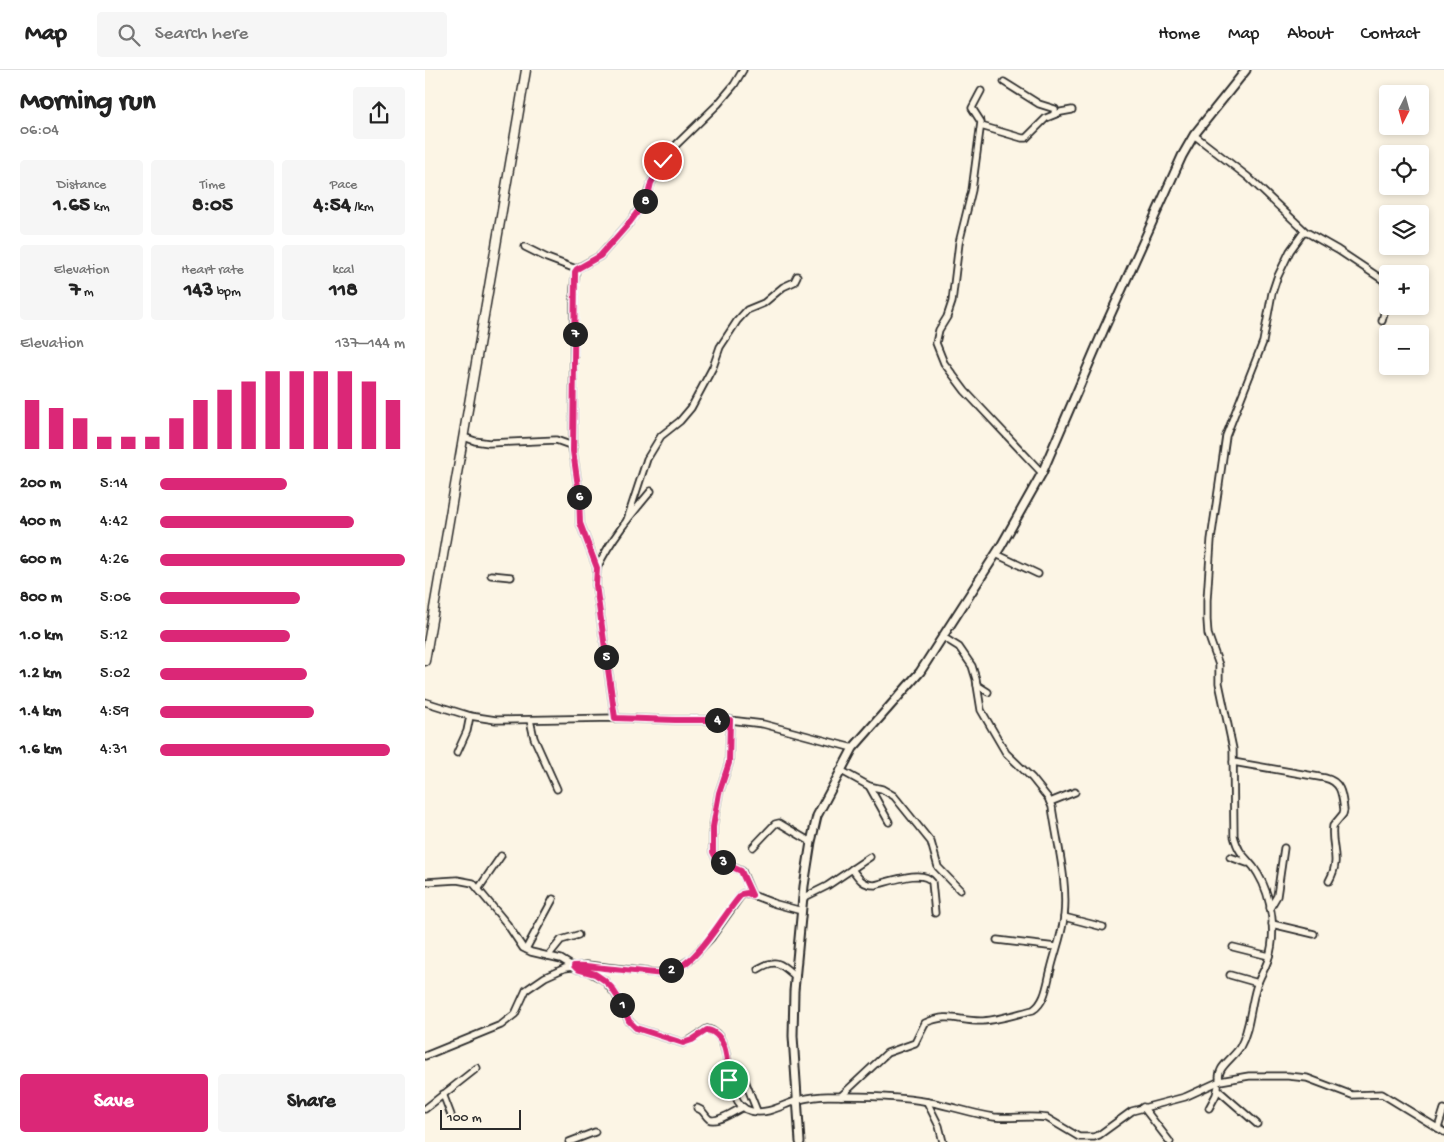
<!DOCTYPE html>
<meta charset="utf-8">
<style>
body{margin:0;font-family:"Gochi Hand",sans-serif;background:#f6f6f6;color:#222;height:100vh;display:flex;flex-direction:column;font-size:19px;white-space:nowrap}
*{box-sizing:border-box;margin:0}
p{font-size:16px;color:#767676}
.icon{flex:none;width:28px;height:28px;fill:none;stroke:currentColor;stroke-width:2;stroke-linecap:round;stroke-linejoin:round}
.map{position:relative;flex:1;overflow:hidden}
.side{display:flex;flex-direction:column;background:#fff;width:425px}
.side>*{flex:none}
.needle{width:32px;rotate:186deg}
.controls{position:absolute;left:954px;top:15px;display:grid;gap:10px}
.controls a{display:grid;place-items:center;width:50px;height:50px;border-radius:5px;background:#fff;box-shadow:0 2px 8px #0003;font-size:25px}
.scale{position:absolute;left:15px;bottom:12px;width:81px;box-sizing:border-box;padding-left:5px;border:2px solid #2b2b2b;border-top:0;font-size:14px;line-height:18px;white-space:nowrap;color:#2b2b2b;-webkit-text-stroke:4px #fcf5e5;paint-order:stroke}
.pin{position:absolute;display:grid;place-items:center;width:42px;height:42px;color:#fff;margin:-21px;border:2px solid #fff;border-radius:50%;box-shadow:0 1px 5px #0007}
.km{position:absolute;width:25px;height:25px;margin:-12px;border-radius:50%;background:#222;color:#fff;font-size:14px;line-height:25px;text-align:center}
.round{display:grid;place-items:center;flex:none;width:52px;height:52px;border-radius:5px;background:#f6f6f6}
.headline{display:flex;align-items:center;justify-content:space-between;height:85px;padding:0 20px}
h1{font-size:28px;font-weight:700;line-height:38px}
.figures{display:grid;grid-template-columns:repeat(3,1fr);gap:8px;height:85px;padding:5px 20px}
.figures div{display:grid;align-content:center;border-radius:5px;background:#f6f6f6;text-align:center}
.figures b{font-size:21px;font-weight:700}
.figures small{font-size:14px;font-weight:400}
.figures p{font-size:14px}
.chart{height:140px;padding:10px 20px}
.chart p{display:flex;justify-content:space-between}
.chart svg{width:100%;height:90px;margin-top:5px;stroke:#db2777;stroke-width:6}
.button{display:flex;gap:10px;margin-top:auto;padding:10px 20px}
.button a{flex:1;height:58px;border-radius:5px;background:#db2777;color:#fff;font-size:20px;font-weight:700;line-height:58px;text-align:center}
.button a+a{background:#f6f6f6;color:#222}
ul{padding:0 20px;list-style:none;font-size:16px}
li{display:grid;grid-template-columns:80px 60px 1fr;align-items:center;height:38px}
li i{height:12px;border-radius:6px;background:#db2777}
header{display:flex;align-items:center;gap:30px;box-sizing:border-box;height:70px;padding:0 25px;background:#fff;border-bottom:1px solid #e0e0e0}
header strong{font-size:24px}
nav{display:flex;gap:28px;margin-inline-start:auto;font-size:18px}
.search{width:350px;height:45px;background:#f6f6f6;display:flex;align-items:center;gap:12px;box-sizing:border-box;padding:0 18px;border-radius:5px;color:#767676;font-size:19px}
main{display:flex;flex:1;min-height:0}
.map>svg:first-child{display:block}
.lines{fill:none;stroke-linecap:round;stroke-linejoin:round}
.minor-casing{stroke:#2b2b2b;stroke-width:9}
.tertiary-casing{stroke:#2b2b2b;stroke-width:11}
.secondary-casing{stroke:#2b2b2b;stroke-width:11}
.minor{stroke:#fcf5e5;stroke-width:5.5}
.tertiary{stroke:#fcf5e5;stroke-width:7}
.secondary{stroke:#fcf5e5;stroke-width:8}
.route-casing{stroke:#fff;stroke-width:10}
.route{stroke:#db2777;stroke-width:6}
</style>
<header>
<strong>Map</strong>
<div class="search"><svg class="icon" aria-label="search" viewBox="0 0 24 24"><circle cx="10" cy="10" r="6"/><path d="M15 15l6 6"/></svg>Search here</div>
<nav><a>Home</a><a>Map</a><a>About</a><a>Contact</a></nav>
</header>
<main>
<section class="side">
<div class="headline"><div><h1>Morning run</h1><p>06:04</p></div><a class="round"><svg class="icon" aria-label="share" viewBox="0 0 24 24"><path d="M12 15V3M7 8l5-5 5 5M5 13v7h14v-7"/></svg></a></div>
<div class="figures">
<div><p>Distance</p><b>1.65<small> km</small></b></div>
<div><p>Time</p><b>8:05</b></div>
<div><p>Pace</p><b>4:54<small> /km</small></b></div>
</div>
<div class="figures">
<div><p>Elevation</p><b>7<small> m</small></b></div>
<div><p>Heart rate</p><b>143<small> bpm</small></b></div>
<div><p>kcal</p><b>118</b></div>
</div>
<div class="chart"><p><span>Elevation</span>137–144 m</p>
<svg viewBox="0 0 160 44" preserveAspectRatio="none"><path d="M5 44V20M15 44V24M25 44V29M35 44V38M45 44V38M55 44V38M65 44V29M75 44V20M85 44V15M95 44V11M105 44V6M115 44V6M125 44V6M135 44V6M145 44V11M155 44V20"/></svg>
</div>
<ul>
<li><b>200 m</b>5:14<i style="width:52%"></i></li>
<li><b>400 m</b>4:42<i style="width:79%"></i></li>
<li><b>600 m</b>4:26<i style="width:100%"></i></li>
<li><b>800 m</b>5:06<i style="width:57%"></i></li>
<li><b>1.0 km</b>5:12<i style="width:53%"></i></li>
<li><b>1.2 km</b>5:02<i style="width:60%"></i></li>
<li><b>1.4 km</b>4:59<i style="width:63%"></i></li>
<li><b>1.6 km</b>4:31<i style="width:94%"></i></li>
</ul>
<div class="button"><a>Save</a><a>Share</a></div>
</section>
<div class="map">
<svg width="1019" height="1072" viewBox="0 0 1019 1072">
<rect width="100%" height="100%" fill="#fcf5e5"/>
<filter id="ink" filterUnits="userSpaceOnUse"><feTurbulence type="fractalNoise" baseFrequency=".02" numOctaves="2"/><feDisplacementMap in="SourceGraphic" scale="10" xChannelSelector="R" yChannelSelector="G"/><feConvolveMatrix kernelMatrix="1 2 1 2 8 2 1 2 1" color-interpolation-filters="sRGB"/></filter>
<g filter="url(#ink)">
<g class="lines">
<g class="minor-casing">
<g id="minor">
<polyline points="579,12 614,34 630,39 629,44"/>
<polyline points="556,21 547,38 556,52 547,120 534,173 527,232 522,247 514,260 511,273 519,293 540,321 617,403"/>
<polyline points="556,56 597,68 601,68 621,48 636,42 647,40"/>
<polyline points="769,65 823,107 881,162"/>
<polyline points="100,177 122,188 151,199"/>
<polyline points="957,251 962,232"/>
<polyline points="39,367 50,371 64,373 131,370 145,375 148,381 154,423 155,453 172,498 171,515 190,648"/>
<polyline points="148,381 149,218 151,199 175,186 205,152 221,129 226,113 238,91 252,74 293,34 309,15 318,0"/>
<polyline points="202,450 222,389 236,366 255,351 266,338 288,297 295,277 312,251 322,240 339,233 358,217 369,212 372,206"/>
<polyline points="571,484 613,504"/>
<path d="M172 498C186 469 205 446 226 421"/>
<polyline points="66,505 86,507"/>
<polyline points="552,615 563,622"/>
<polyline points="0,632 45,646 71,650 190,648 250,650 305,650 338,654 428,678"/>
<polyline points="105,650 109,668 132,719"/>
<polyline points="305,650 304,693 294,723 288,757 288,782 292,790 317,801 327,825"/>
<polyline points="32,683 42,661 45,646"/>
<path d="M808 692 900 708C917 712 917 725 919 740L918 744 908 756C905 777 917 788 904 811"/>
<polyline points="415,700 444,716 457,719 469,726 506,772 513,797 535,820"/>
<polyline points="444,716 464,752"/>
<polyline points="625,732 650,722"/>
<polyline points="328,777 350,754 354,753 386,772"/>
<polyline points="805,787 822,793"/>
<path d="M427 799C434 809 438 815 450 815 464 812 498 798 507 812L510 843"/>
<path d="M0 812 32 810 48 813 82 854 98 878 106 882 136 889 152 899 162 901 179 910 191 925 204 951 211 958 258 973 267 969 282 959C314 965 294 1034 326 1041 343 1045 357 1035 373 1030 382 1028 394 1026 403 1026 439 1026 475 1026 509 1033 529 1037 549 1044 569 1047 586 1049 604 1045 622 1048L654 1067H669L674 1065 707 1041 760 1027 795 1011 824 1006H863L882 1008 927 1025 957 1024 1019 1062"/>
<polyline points="54,818 76,786"/>
<polyline points="378,828 402,816 445,787"/>
<polyline points="845,838 852,826 859,778"/>
<polyline points="639,847 678,857"/>
<polyline points="847,854 889,864"/>
<polyline points="572,870 631,877"/>
<polyline points="808,877 844,886"/>
<polyline points="101,879 128,829"/>
<polyline points="123,886 136,870 153,865"/>
<path d="M333 899C352 888 355 893 371 907"/>
<polyline points="805,905 833,913"/>
<polyline points="0,986 76,955 90,944 101,920 120,907 140,898 162,895 232,903 253,897 266,889 286,868 317,824 322,823 351,834 377,841"/>
<polyline points="319,1008 332,1041"/>
<path d="M795 1011C790 998 808 989 815 977 825 959 825 938 831 918 834 908 840 899 843 890 852 864 847 827 833 804 824 787 815 789 809 766L808 679 794 613V595L783 564 782 550V530L786 470 801 366 838 272 847 223 852 208 865 181 878 163H883L913 180 958 210 962 216"/>
<polyline points="793,1020 832,1054"/>
<polyline points="18,1024 26,1045"/>
<path d="M416 1026 462 983 490 973 500 953C525 942 534 952 558 951 574 950 592 944 608 940 621 932 622 913 626 899 630 882 637 865 639 847 643 811 632 773 627 737L623 728 607 708 581 683 556 640 551 609 547 596 534 577 518 567"/>
<polyline points="502,1032 514,1056 518,1072"/>
<polyline points="718,1037 745,1072"/>
<path d="M272 1038 276 1040C279 1042 281 1047 284 1049 291 1054 310 1041 318 1037"/>
<polyline points="784,1038 791,1025 793,1017"/>
<polyline points="0,1039 52,998"/>
<polyline points="1013,1058 1019,1039"/>
<polyline points="144,1072 170,1062"/>
</g>
</g>
<g class="tertiary-casing">
<polyline id="tertiary" points="375,1072 368,966 369,921 379,816 386,772 392,746 428,678 495,602 576,476 617,403 679,259 757,86 769,65 821,0"/>
</g>
<g class="secondary-casing">
<polyline id="secondary" points="0,591 101,0"/>
</g>
<use href="#minor" class="minor"/>
<use href="#tertiary" class="tertiary"/>
<use href="#secondary" class="secondary"/>
</g>
</g>
<g class="lines" filter="url(#ink)">
<g class="route-casing">
<path id="route" d="M238 91 226 113 222 129 205 152 175 186 152 199 150 202 148 381 154 423 155 453 172 498 171 515 190 648 250 650H305L304 693 294 723 288 757V782L292 790 316 801 327 825 322 823 317 824C294 848 269 908 229 903 212 901 196 900 179 898 169 897 159 895 149 896L152 899 170 904 179 910 186 917 196 932 204 951 211 958 258 973 267 970 282 960C303 964 302 993 304 1010"/>
</g>
<use href="#route" class="route"/>
</g>
</svg>
<div class="controls">
<a><svg class="needle" viewBox="-14 -14 28 28"><path d="M0-13l5 13h-10z" fill="#e53935"/><path d="M0 13l5-13h-10z" fill="#767676"/></svg></a>
<a><svg class="icon" aria-label="locate" viewBox="0 0 24 24"><circle cx="12" cy="12" r="6"/><path d="M12 2v4M12 18v4M2 12h4M18 12h4"/></svg></a>
<a><svg class="icon" aria-label="layers" viewBox="0 0 24 24"><path d="M12 4l9 5-9 5-9-5zM3 14l9 5 9-5"/></svg></a>
<a>+</a>
<a>−</a>
</div>
<div class="scale">100 m</div>
<div class="pin" style="left:304px;top:1010px;background:#1e9e55"><svg class="icon" aria-label="arrive" viewBox="0 0 24 24"><path d="M6 21V4h12l-3 4 3 4H6"/></svg></div>
<div class="pin" style="left:238px;top:91px;background:#d93025"><svg class="icon" aria-label="check" viewBox="0 0 24 24"><path d="M5 12l5 5 9-10"/></svg></div>
<b class="km" style="left:197px;top:935px">1</b>
<b class="km" style="left:246px;top:900px">2</b>
<b class="km" style="left:298px;top:792px">3</b>
<b class="km" style="left:292px;top:650px">4</b>
<b class="km" style="left:181px;top:587px">5</b>
<b class="km" style="left:154px;top:427px">6</b>
<b class="km" style="left:150px;top:264px">7</b>
<b class="km" style="left:220px;top:131px">8</b>
</div>
</main>
